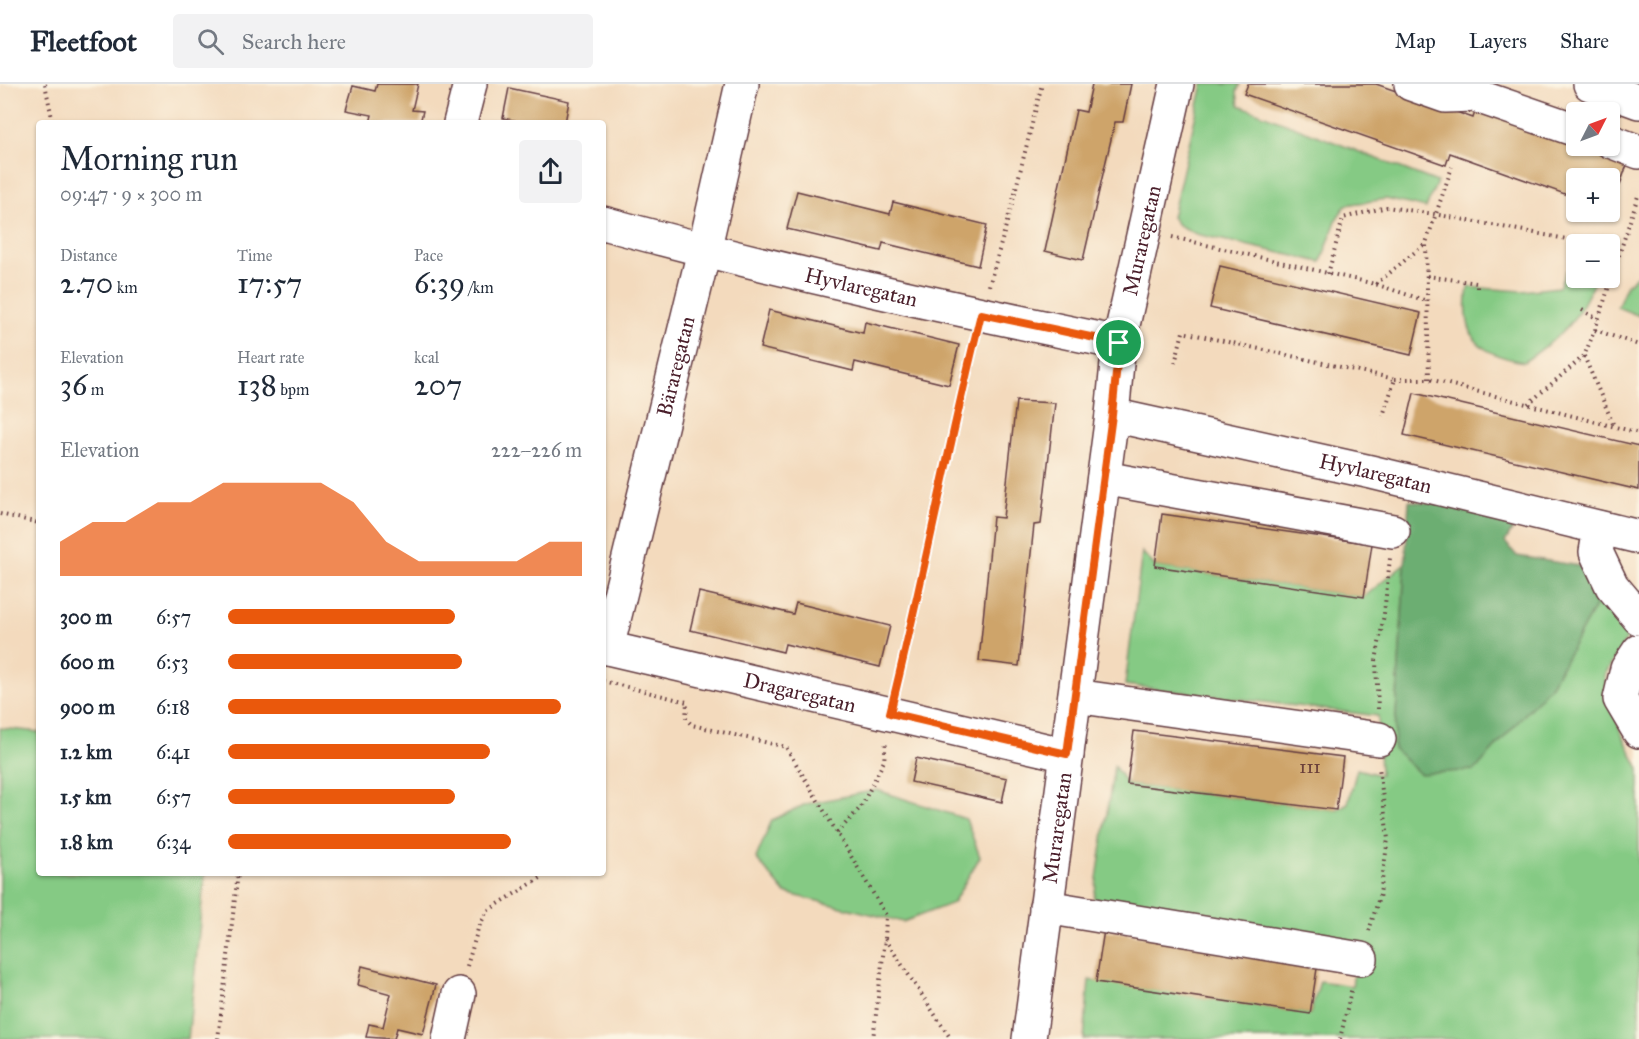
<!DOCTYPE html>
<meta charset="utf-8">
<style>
body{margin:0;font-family:"IM FELL Great Primer",serif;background:#f2f2f3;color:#1f2937;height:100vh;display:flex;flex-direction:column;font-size:22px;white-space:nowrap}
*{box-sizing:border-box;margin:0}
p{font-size:20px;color:#747a83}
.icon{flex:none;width:33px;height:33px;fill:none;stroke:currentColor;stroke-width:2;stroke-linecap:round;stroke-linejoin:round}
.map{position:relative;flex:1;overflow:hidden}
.panel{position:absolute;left:36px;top:36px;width:570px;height:756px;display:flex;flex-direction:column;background:#fff;border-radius:6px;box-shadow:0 2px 4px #0004}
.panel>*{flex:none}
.needle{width:39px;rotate:48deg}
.controls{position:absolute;left:1566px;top:18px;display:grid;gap:12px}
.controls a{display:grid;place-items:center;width:54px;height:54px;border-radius:6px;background:#fff;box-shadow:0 2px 4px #0004;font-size:30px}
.pin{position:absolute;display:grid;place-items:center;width:51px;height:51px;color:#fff;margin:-26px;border:3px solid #fff;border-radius:50%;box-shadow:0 2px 6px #0007}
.round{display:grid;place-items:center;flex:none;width:63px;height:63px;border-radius:6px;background:#f2f2f3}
.summary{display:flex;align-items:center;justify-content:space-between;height:102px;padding:0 24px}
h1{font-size:33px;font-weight:600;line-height:45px}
.metrics{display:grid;grid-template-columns:repeat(3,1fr);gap:9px;height:102px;padding:6px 24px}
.metrics div{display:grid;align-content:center}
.metrics b{font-size:30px;font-weight:600}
.metrics small{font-size:16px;font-weight:400}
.metrics p{font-size:16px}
.chart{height:168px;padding:12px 24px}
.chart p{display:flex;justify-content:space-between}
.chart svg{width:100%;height:108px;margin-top:6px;fill:#ea580c;opacity:.7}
ul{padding:0 24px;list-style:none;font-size:20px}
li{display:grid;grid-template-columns:96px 72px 1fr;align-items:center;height:45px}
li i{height:15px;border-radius:8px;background:#ea580c}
header{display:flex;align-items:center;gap:36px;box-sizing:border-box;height:84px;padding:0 30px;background:#fff;border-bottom:2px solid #e0e1e3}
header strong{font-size:28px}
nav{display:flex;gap:33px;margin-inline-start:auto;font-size:21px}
.search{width:420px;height:54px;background:#f2f2f3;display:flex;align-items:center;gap:15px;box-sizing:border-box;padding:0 21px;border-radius:6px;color:#747a83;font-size:22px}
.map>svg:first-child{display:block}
.green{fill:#85ca84;stroke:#687458;stroke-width:1.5}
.forest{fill:#6cae72;stroke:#5b664e;stroke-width:1.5}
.building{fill:#cea46a}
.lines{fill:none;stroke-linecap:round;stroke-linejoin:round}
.minor-casing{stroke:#633b41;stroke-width:36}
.path{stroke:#633b41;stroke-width:4;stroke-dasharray:1.5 4.5;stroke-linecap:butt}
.minor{stroke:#fff;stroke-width:33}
.route-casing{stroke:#fff;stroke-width:12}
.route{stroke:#ea580c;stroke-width:8}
.labels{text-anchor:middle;stroke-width:4.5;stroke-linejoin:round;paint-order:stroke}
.number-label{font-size:18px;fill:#6b403b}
.street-label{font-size:21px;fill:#4a1f2b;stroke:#fcf5e5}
</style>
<header>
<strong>Fleetfoot</strong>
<div class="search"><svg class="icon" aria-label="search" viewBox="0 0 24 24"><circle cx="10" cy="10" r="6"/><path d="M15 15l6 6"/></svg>Search here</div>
<nav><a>Map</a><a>Layers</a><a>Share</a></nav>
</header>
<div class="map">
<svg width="1639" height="955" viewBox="0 0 1639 955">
<rect width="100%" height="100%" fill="#fcf5e5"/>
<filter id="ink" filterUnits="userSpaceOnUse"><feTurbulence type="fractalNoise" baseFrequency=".0167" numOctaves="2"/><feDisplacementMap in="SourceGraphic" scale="12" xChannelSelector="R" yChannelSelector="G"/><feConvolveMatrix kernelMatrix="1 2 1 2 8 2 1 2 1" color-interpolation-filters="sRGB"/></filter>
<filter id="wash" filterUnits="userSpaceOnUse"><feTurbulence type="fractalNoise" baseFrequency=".008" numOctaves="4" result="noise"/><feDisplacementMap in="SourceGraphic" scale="24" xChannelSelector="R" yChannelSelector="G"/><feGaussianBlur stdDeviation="1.35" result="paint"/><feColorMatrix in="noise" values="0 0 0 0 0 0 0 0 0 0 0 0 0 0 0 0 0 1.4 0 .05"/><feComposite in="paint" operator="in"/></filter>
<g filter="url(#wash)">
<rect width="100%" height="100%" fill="#f3dabd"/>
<g class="green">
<polygon points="1203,0 1240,0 1237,8 1239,21 1437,98 1426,124 1386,115 1346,121 1337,134 1321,178 1196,150 1178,141 1172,133"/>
<path d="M1566 187 1576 190V194L1595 195C1579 237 1560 253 1524 278 1476 270 1461 252 1468 203L1522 207 1559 203Z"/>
<polygon points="1639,190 1639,232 1617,223 1627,200"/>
<polygon points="1142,468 1155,482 1364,513 1405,479 1394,665 1551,601 1602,510 1633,544 1604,592 1619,644 1639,685 1639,955 1084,955 1089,896 1310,930 1320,897 1352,902 1358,860 1093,821 1114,682 1127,700 1336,726 1348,719 1357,685 1380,691 1378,632 1125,601"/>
<polygon points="0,644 39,648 39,789 205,789 188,955 0,955"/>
<polygon points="877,706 966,735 980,773 953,819 903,838 785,809 756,774 772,736 806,720"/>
</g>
<polygon class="forest" points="1409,417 1487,425 1517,438 1505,458 1517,472 1580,482 1602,510 1551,601 1475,686 1420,690 1394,665"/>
<g id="blocks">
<g class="building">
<polygon points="377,0 418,0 412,26 423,27 420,39 370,39 372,31 346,26 353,2 375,7"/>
<polygon points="1092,0 1131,0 1123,38 1115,38 1083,176 1045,167 1076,26 1086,28"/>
<polygon points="1248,0 1376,0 1473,34 1477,22 1576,62 1590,62 1629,75 1610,129 1610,94 1576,94 1576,114 1450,69 1446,81 1244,10"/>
<polygon points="509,4 569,17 565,39 527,39 503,34"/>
<polygon points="797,107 890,130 893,118 987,141 978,182 883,159 881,167 787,145"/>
<polygon points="1220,182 1421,229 1411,271 1210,224"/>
<polygon points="769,226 863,249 865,238 959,261 949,301 855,278 853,287 760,264"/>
<polygon points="1414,309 1639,362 1639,406 1404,351"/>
<polygon points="1016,317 1055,319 1041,440 1034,441 1019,582 979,577 993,433 1003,434"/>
<polygon points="1162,430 1372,460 1364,513 1155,482"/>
<polygon points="699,508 793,530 796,519 890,542 880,583 785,560 783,568 690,546"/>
<polygon points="1134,647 1343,673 1336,726 1127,700"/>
<polygon points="916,674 1007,694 1002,718 911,698"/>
<polygon points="1104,846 1318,878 1310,930 1096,898"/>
<polygon points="362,882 436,901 423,950 397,944 394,955 366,953 369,940 383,943 391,910 358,901"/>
</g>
</g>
</g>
<g filter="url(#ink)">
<use href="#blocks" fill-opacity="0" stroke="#633b41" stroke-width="1.5"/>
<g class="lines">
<g class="minor-casing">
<g id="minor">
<polyline points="1411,0 1445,12 1474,11 1576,46"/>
<polyline points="1590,0 1639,18"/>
<polyline points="460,39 470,0"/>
<polyline points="1610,57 1639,68"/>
<path id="s1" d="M603 139C773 186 946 223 1119 259"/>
<path id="s2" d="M1112 331 1371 388 1639 453"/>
<polyline points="1104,394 1393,447"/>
<polyline points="1600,444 1596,468 1612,502 1639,534"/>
<path id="s3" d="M603 563 1067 671"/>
<path id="s4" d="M607 564 704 167 742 0"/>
<polyline points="1639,567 1627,585 1620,615 1639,647"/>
<polyline points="1075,612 1379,655"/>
<polyline points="1046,823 1361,875"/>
<polyline points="449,955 459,910"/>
<path id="s5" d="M1029 955 1112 331 1119 259 1177 0"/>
</g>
</g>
<g class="path">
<polyline points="45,0 53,39"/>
<polyline points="1172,153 1375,200 1427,217"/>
<polyline points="1610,164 1620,165"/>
<polyline points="1328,190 1343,134 1387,123 1434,130 1593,160"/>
<polyline points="1427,192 1477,199 1477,204"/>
<polyline points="1376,200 1426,159"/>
<polyline points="989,202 1011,124 1042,0"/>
<polyline points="1582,226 1598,235"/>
<polyline points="1595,246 1639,261"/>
<polyline points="1584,272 1614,342"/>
<polyline points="1175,279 1183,248 1395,295 1383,332"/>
<polyline points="1395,295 1429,295 1639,349"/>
<polyline points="1429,295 1426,159 1452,83"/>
<polyline points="1528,320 1584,272 1595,246 1639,109"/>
<polyline points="0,430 39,439"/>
<polyline points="603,597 687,618 686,635 692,641 786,663 886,831 885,855 873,955"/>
<polyline points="896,603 975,256"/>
<polyline points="1378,625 1376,577 1384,530 1390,474"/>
<polyline points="837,749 861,723 884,677 886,657"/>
<polyline points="1369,847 1380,810 1388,755 1379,683"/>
<polyline points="885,855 951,955"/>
<polyline points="467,882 478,845 487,827 542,793 544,789"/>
<polyline points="218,955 238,789"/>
<polyline points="1340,955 1352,903"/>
</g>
<use href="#minor" class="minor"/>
</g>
</g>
<g class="lines" filter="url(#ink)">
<g class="route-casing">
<path id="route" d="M981 230 1119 259 1112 331 1067 670 890 629C923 497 948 362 981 230Z"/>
</g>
<use href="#route" class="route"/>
</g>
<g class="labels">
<g class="number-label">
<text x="1310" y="689">111</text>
</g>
<g class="street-label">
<text dy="7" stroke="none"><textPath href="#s5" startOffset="807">Muraregatan</textPath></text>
<text dy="7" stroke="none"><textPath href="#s1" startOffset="266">Hyvlaregatan</textPath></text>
<text dy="7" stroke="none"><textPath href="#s4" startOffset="290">Bäraregatan</textPath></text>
<text dy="7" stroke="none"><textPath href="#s2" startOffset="270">Hyvlaregatan</textPath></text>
<text dy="7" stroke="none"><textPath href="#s3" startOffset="202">Dragaregatan</textPath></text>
<text dy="7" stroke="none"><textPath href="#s5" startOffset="213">Muraregatan</textPath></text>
</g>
</g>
</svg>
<div class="controls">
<a><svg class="needle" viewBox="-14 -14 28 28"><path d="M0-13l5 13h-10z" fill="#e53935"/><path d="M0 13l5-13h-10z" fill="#747a83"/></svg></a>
<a>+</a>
<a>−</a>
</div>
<div class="pin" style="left:1119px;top:259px;background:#1e9e55"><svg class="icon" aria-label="arrive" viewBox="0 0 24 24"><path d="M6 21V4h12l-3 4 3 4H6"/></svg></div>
<section class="panel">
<div class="summary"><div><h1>Morning run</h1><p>09:47 · 9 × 300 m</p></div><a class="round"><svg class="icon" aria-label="share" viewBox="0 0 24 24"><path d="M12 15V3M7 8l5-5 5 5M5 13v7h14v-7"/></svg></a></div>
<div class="metrics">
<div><p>Distance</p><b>2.70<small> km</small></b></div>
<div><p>Time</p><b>17:57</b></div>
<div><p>Pace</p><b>6:39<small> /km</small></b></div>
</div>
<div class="metrics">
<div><p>Elevation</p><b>36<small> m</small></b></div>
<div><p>Heart rate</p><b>138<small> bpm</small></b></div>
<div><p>kcal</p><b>207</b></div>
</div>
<div class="chart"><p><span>Elevation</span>222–226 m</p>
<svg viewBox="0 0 160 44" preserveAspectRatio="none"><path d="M0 44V30L10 22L20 22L30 14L40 14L50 6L60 6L70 6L80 6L90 14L100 30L110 38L120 38L130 38L140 38L150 30L160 30V44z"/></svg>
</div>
<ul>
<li><b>300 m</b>6:57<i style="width:64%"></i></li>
<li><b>600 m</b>6:53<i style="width:66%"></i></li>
<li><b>900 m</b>6:18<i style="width:94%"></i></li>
<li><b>1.2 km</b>6:41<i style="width:74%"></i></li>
<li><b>1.5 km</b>6:57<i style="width:64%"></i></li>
<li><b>1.8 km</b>6:34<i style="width:80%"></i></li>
</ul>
</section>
</div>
